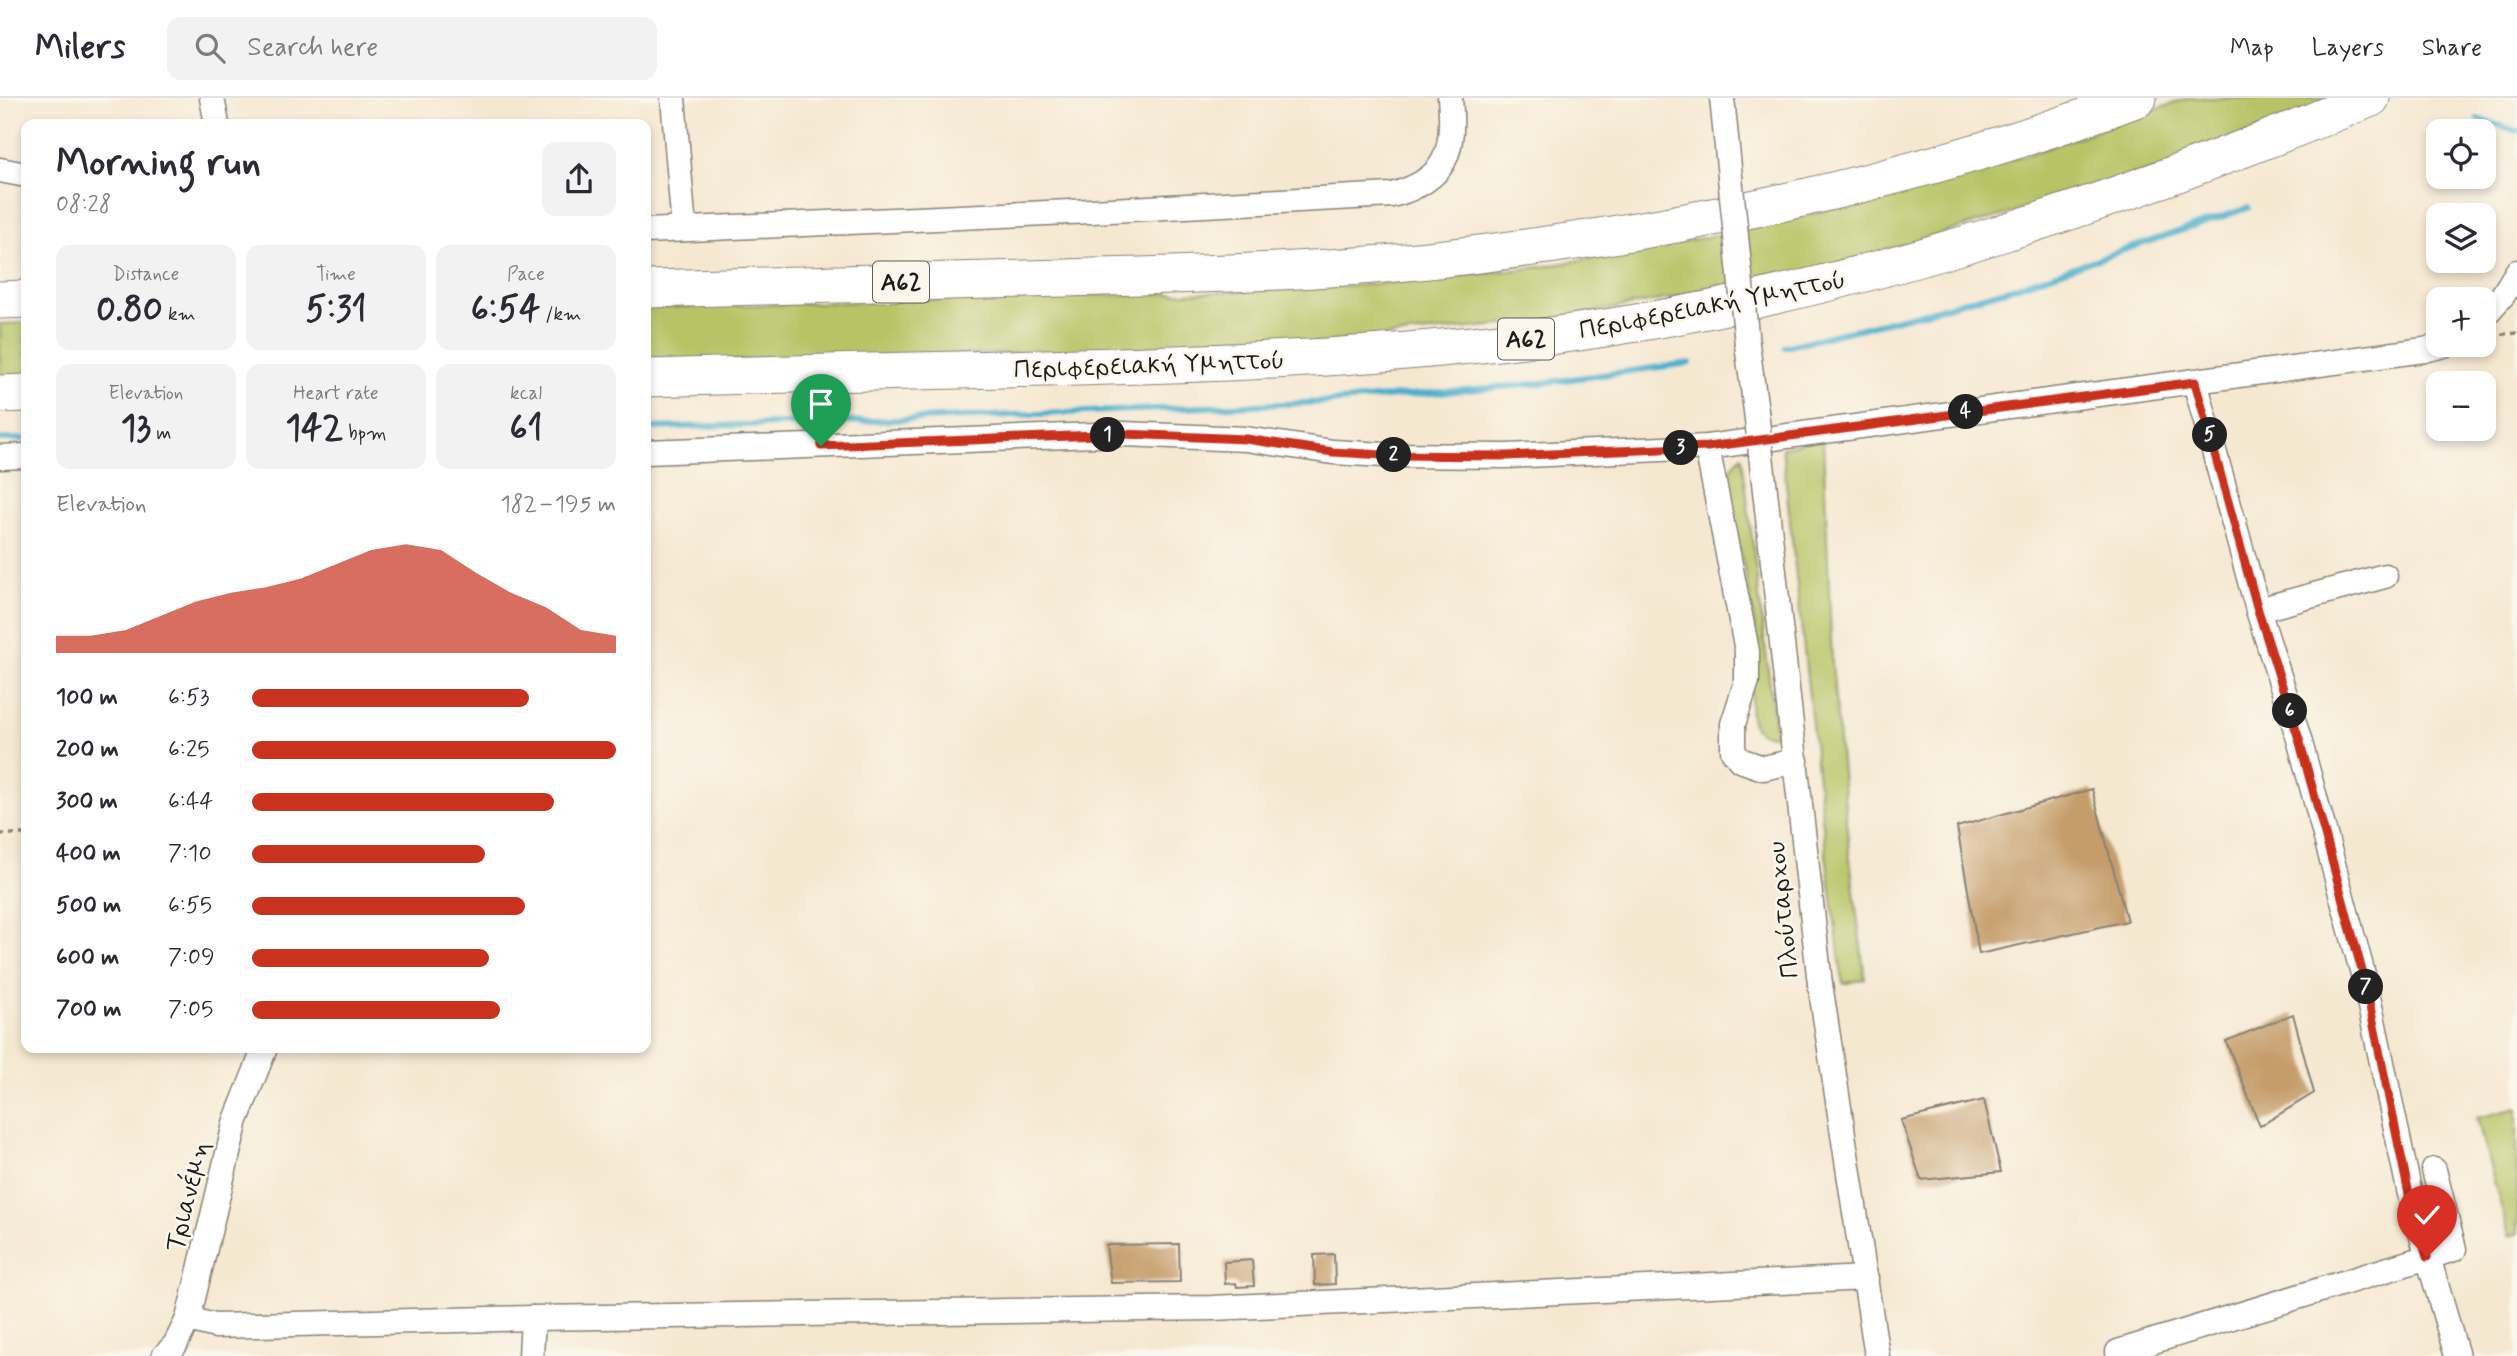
<!DOCTYPE html>
<meta charset="utf-8">
<style>
body{margin:0;font-family:Mynerve,sans-serif;background:#f2f2f3;color:#2b2b33;height:100vh;display:flex;flex-direction:column;font-size:26px;white-space:nowrap}
*{box-sizing:border-box;margin:0}
p{font-size:23px;color:#7c7c81}
.icon{flex:none;width:38px;height:38px;fill:none;stroke:currentColor;stroke-width:2;stroke-linecap:round;stroke-linejoin:round}
.map{position:relative;flex:1;overflow:hidden}
.side{position:absolute;left:21px;top:21px;width:630px;height:934px;display:flex;flex-direction:column;background:#fff;border-radius:14px;box-shadow:0 4px 10px #0003}
.side>*{flex:none}
.buttons{position:absolute;left:2426px;top:21px;display:grid;gap:14px}
.buttons a{display:grid;place-items:center;width:70px;height:70px;border-radius:14px;background:#fff;box-shadow:0 4px 10px #0003;font-size:35px}
.pin{position:absolute;display:grid;place-items:center;width:60px;height:60px;color:#fff;margin:-72px -30px;border-radius:50% 50% 50% 0;rotate:-45deg;box-shadow:0 0 7px #0007}
.pin .icon{rotate:45deg}
.km{position:absolute;width:35px;height:35px;margin:-18px;border-radius:50%;background:#222;color:#fff;font-size:19px;line-height:35px;text-align:center}
.round{display:grid;place-items:center;flex:none;width:74px;height:74px;border-radius:14px;background:#f2f2f3}
.head{display:flex;align-items:center;justify-content:space-between;height:119px;padding:0 35px}
h1{font-size:38px;font-weight:700;line-height:52px}
.metrics{display:grid;grid-template-columns:repeat(3,1fr);gap:10px;height:119px;padding:7px 35px}
.metrics div{display:grid;align-content:center;border-radius:14px;background:#f2f2f3;text-align:center}
.metrics b{font-size:35px;font-weight:700}
.metrics small{font-size:19px;font-weight:400}
.metrics p{font-size:19px}
.chart{height:196px;padding:14px 35px}
.chart p{display:flex;justify-content:space-between}
.chart svg{width:100%;height:126px;margin-top:7px;fill:#c8321e;opacity:.7}
ul{padding:0 35px;list-style:none;font-size:23px}
li{display:grid;grid-template-columns:112px 84px 1fr;align-items:center;height:52px}
li i{height:18px;border-radius:9px;background:#c8321e}
header{display:flex;align-items:center;gap:42px;box-sizing:border-box;height:98px;padding:0 35px;background:#fff;border-bottom:2px solid #e1e1e2}
header strong{font-size:33px}
nav{display:flex;gap:38px;margin-inline-start:auto;font-size:24px}
.search{width:490px;height:63px;background:#f2f2f3;display:flex;align-items:center;gap:18px;box-sizing:border-box;padding:0 24px;border-radius:14px;color:#7c7c81;font-size:26px}
.map>svg:first-child{display:block}
.green{fill:#b7c466;stroke:#6a7041;stroke-width:2}
.lines{fill:none;stroke-linecap:round;stroke-linejoin:round}
.stream{stroke:#4eb0cd;stroke-width:6}
.building{fill:#c59d6a}
.minor-casing{stroke:#888276;stroke-width:27}
.highway-casing{stroke:#888276;stroke-width:39}
.path{stroke:#888276;stroke-width:3.5;stroke-dasharray:5 5;stroke-linecap:butt}
.minor{stroke:#fff;stroke-width:24}
.highway{stroke:#fff;stroke-width:37}
.minor-bridge-casing{stroke:#888276;stroke-width:27;stroke-linecap:butt}
.minor-bridge{stroke:#fff;stroke-width:24}
.route-casing{stroke:#fff;stroke-width:14}
.route{stroke:#c8321e;stroke-width:9}
.labels{text-anchor:middle;stroke-width:5;stroke-linejoin:round;paint-order:stroke}
.shield{fill:#fbf7ec;stroke:#5f5e5a;stroke-width:2}
.shield-label{font-size:24px;font-weight:bold;fill:#1c1c1c}
.street-label{font-size:26px;fill:#1c1c1c;stroke:#fbf7ec}
</style>
<header>
<strong>Milers</strong>
<div class="search"><svg class="icon" aria-label="search" viewBox="0 0 24 24"><circle cx="10" cy="10" r="6"/><path d="M15 15l6 6"/></svg>Search here</div>
<nav><a>Map</a><a>Layers</a><a>Share</a></nav>
</header>
<div class="map">
<svg width="2517" height="1258" viewBox="0 0 2517 1258">
<rect width="100%" height="100%" fill="#fbf7ec"/>
<filter id="ink" filterUnits="userSpaceOnUse"><feTurbulence type="fractalNoise" baseFrequency=".0143" numOctaves="2"/><feDisplacementMap in="SourceGraphic" scale="14" xChannelSelector="R" yChannelSelector="G"/><feConvolveMatrix kernelMatrix="1 2 1 2 8 2 1 2 1" color-interpolation-filters="sRGB"/></filter>
<filter id="wash" filterUnits="userSpaceOnUse"><feTurbulence type="fractalNoise" baseFrequency=".00686" numOctaves="4" result="noise"/><feDisplacementMap in="SourceGraphic" scale="28" xChannelSelector="R" yChannelSelector="G"/><feGaussianBlur stdDeviation="1.57" result="paint"/><feColorMatrix in="noise" values="0 0 0 0 0 0 0 0 0 0 0 0 0 0 0 0 0 1.4 0 .05"/><feComposite in="paint" operator="in"/></filter>
<g filter="url(#wash)">
<rect width="100%" height="100%" fill="#f5e8d1"/>
<g class="green">
<polygon points="2189,0 2342,0 2173,67 1805,176 1549,222 1290,248 646,265 646,210 1287,192 1415,183 1541,169 1663,148 1789,122 2033,55"/>
<polygon points="26,225 26,281 0,281 0,226"/>
<polygon points="1823,341 1832,565 1849,753 1865,881 1843,886 1826,756 1782,349"/>
<path d="M1742 358 1776 637C1766 637 1757 636 1753 626 1746 611 1755 574 1756 556 1758 510 1736 443 1727 395 1728 379 1729 369 1742 358Z"/>
<polygon points="2517,1010 2517,1136 2509,1138 2477,1020"/>
</g>
<g class="lines">
<g class="stream">
<polyline points="2478,21 2517,33"/>
<polyline points="1785,249 1918,216 2009,191 2248,110"/>
<polyline points="646,330 847,324 1329,304 1534,286 1690,265"/>
<polyline points="0,341 26,341"/>
</g>
</g>
<g id="blocks">
<g class="building">
<polygon points="2092,691 2127,823 1979,856 1957,729"/>
<polygon points="2293,916 2314,995 2260,1028 2226,943"/>
<polygon points="1984,1002 2001,1074 1921,1082 1901,1022"/>
<polygon points="1179,1146 1180,1184 1111,1185 1106,1147"/>
<polygon points="1334,1156 1335,1186 1315,1187 1314,1157"/>
<polygon points="1252,1162 1254,1188 1237,1189 1236,1185 1225,1186 1224,1164"/>
</g>
</g>
</g>
<g filter="url(#ink)">
<use href="#blocks" fill-opacity="0" stroke="#888276" stroke-width="2"/>
<g class="lines">
<g class="minor-casing">
<g id="minor">
<polyline points="212,0 217,26"/>
<polyline points="673,0 684,131"/>
<polyline points="1722,0 1730,79"/>
<polyline points="0,72 26,77"/>
<path d="M646 133 1092 113 1392 97C1447 82 1455 54 1450 0"/>
<polyline points="2483,219 2503,197 2517,174"/>
<polyline points="1747,246 1756,313"/>
<polyline points="2195,284 2258,512 2299,641 2364,880 2411,1101 2457,1258"/>
<polyline points="1707,349 1747,553 1747,583 1733,626 1733,653 1740,662 1763,670 1796,663"/>
<polyline points="646,354 1123,336 1246,341 1333,354 1384,357 1507,358 1707,349 2424,252 2444,247"/>
<polyline points="1761,357 1820,886 1877,1258"/>
<polyline points="0,359 26,358"/>
<polyline points="2258,512 2385,478"/>
<polyline points="188,1221 215,1228 533,1220 1212,1210 1866,1180"/>
<polyline points="2118,1254 2454,1151 2434,1072"/>
<polyline points="164,1258 175,1247 188,1221 236,1022 265,950"/>
<polyline points="531,1258 533,1220"/>
</g>
</g>
<g class="highway-casing">
<g id="highway">
<path d="M646 191C785 187 924 184 1064 180 1185 177 1307 174 1428 162 1669 136 1911 85 2138 0"/>
<polyline points="0,202 26,201"/>
<path d="M646 280C779 276 911 273 1044 270 1242 265 1441 258 1636 225 1890 182 2133 97 2371 0"/>
<polyline points="0,296 26,295"/>
</g>
</g>
<g class="path">
<polyline points="2492,237 2517,235"/>
<polyline points="0,736 26,736"/>
</g>
<use href="#minor" class="minor"/>
<use href="#highway" class="highway"/>
<g class="minor-bridge-casing">
<g id="minor-bridge">
<polyline points="1730,79 1747,246"/>
<polyline points="1756,313 1761,357"/>
</g>
</g>
<use href="#minor-bridge" class="minor-bridge"/>
</g>
</g>
<g class="lines" filter="url(#ink)">
<g class="route-casing">
<polyline id="route" points="821,348 1123,336 1246,341 1333,354 1384,357 1507,358 1707,349 2195,284 2258,512 2299,641 2364,880 2410,1101 2427,1159"/>
</g>
<use href="#route" class="route"/>
</g>
<g class="labels">
<g class="shield">
<rect x="873" y="163.5" width="56" height="41" rx="5"/>
<rect x="1498" y="220.5" width="56" height="41" rx="5"/>
</g>
<g class="shield-label">
<text x="901" y="192">Α62</text>
<text x="1526" y="249">Α62</text>
</g>
<g class="street-label">
<text transform="translate(1712 206) rotate(-11)" y="9">Περιφερειακή Υμηττού</text>
<text transform="translate(1149 266) rotate(-2)" y="9">Περιφερειακή Υμηττού</text>
<text transform="translate(1782 812) rotate(-96)" y="9">Πλούταρχου</text>
<text transform="translate(187 1098) rotate(-76)" y="9">Τριανέμη</text>
</g>
</g>
</svg>
<div class="buttons">
<a><svg class="icon" aria-label="locate" viewBox="0 0 24 24"><circle cx="12" cy="12" r="6"/><path d="M12 2v4M12 18v4M2 12h4M18 12h4"/></svg></a>
<a><svg class="icon" aria-label="layers" viewBox="0 0 24 24"><path d="M12 4l9 5-9 5-9-5zM3 14l9 5 9-5"/></svg></a>
<a>+</a>
<a>−</a>
</div>
<div class="pin" style="left:821px;top:348px;background:#1e9e55"><svg class="icon" aria-label="arrive" viewBox="0 0 24 24"><path d="M6 21V4h12l-3 4 3 4H6"/></svg></div>
<div class="pin" style="left:2427px;top:1159px;background:#d93025"><svg class="icon" aria-label="check" viewBox="0 0 24 24"><path d="M5 12l5 5 9-10"/></svg></div>
<b class="km" style="left:1108px;top:337px">1</b>
<b class="km" style="left:1394px;top:357px">2</b>
<b class="km" style="left:1681px;top:350px">3</b>
<b class="km" style="left:1966px;top:314px">4</b>
<b class="km" style="left:2210px;top:337px">5</b>
<b class="km" style="left:2290px;top:613px">6</b>
<b class="km" style="left:2366px;top:889px">7</b>
<section class="side">
<div class="head"><div><h1>Morning run</h1><p>08:28</p></div><a class="round"><svg class="icon" aria-label="share" viewBox="0 0 24 24"><path d="M12 15V3M7 8l5-5 5 5M5 13v7h14v-7"/></svg></a></div>
<div class="metrics">
<div><p>Distance</p><b>0.80<small> km</small></b></div>
<div><p>Time</p><b>5:31</b></div>
<div><p>Pace</p><b>6:54<small> /km</small></b></div>
</div>
<div class="metrics">
<div><p>Elevation</p><b>13<small> m</small></b></div>
<div><p>Heart rate</p><b>142<small> bpm</small></b></div>
<div><p>kcal</p><b>61</b></div>
</div>
<div class="chart"><p><span>Elevation</span>182–195 m</p>
<svg viewBox="0 0 160 44" preserveAspectRatio="none"><path d="M0 44V38L10 38L20 36L30 31L40 26L50 23L60 21L70 18L80 13L90 8L100 6L110 8L120 16L130 23L140 28L150 36L160 38V44z"/></svg>
</div>
<ul>
<li><b>100 m</b>6:53<i style="width:76%"></i></li>
<li><b>200 m</b>6:25<i style="width:100%"></i></li>
<li><b>300 m</b>6:44<i style="width:83%"></i></li>
<li><b>400 m</b>7:10<i style="width:64%"></i></li>
<li><b>500 m</b>6:55<i style="width:75%"></i></li>
<li><b>600 m</b>7:09<i style="width:65%"></i></li>
<li><b>700 m</b>7:05<i style="width:68%"></i></li>
</ul>
</section>
</div>
